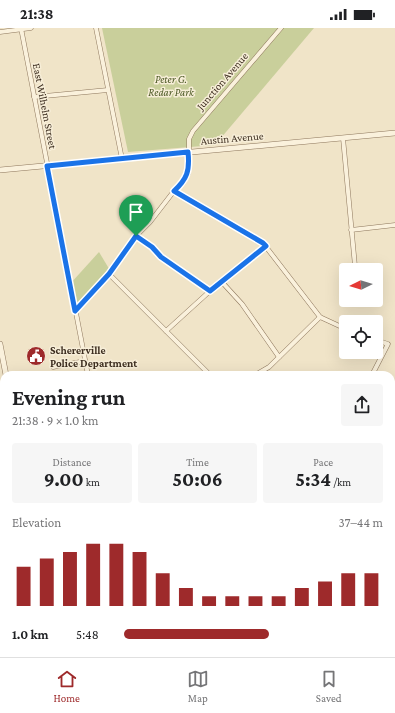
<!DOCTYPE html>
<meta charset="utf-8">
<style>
body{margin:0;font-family:"Crimson Pro",serif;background:#f6f6f6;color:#202124;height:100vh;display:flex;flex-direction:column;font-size:15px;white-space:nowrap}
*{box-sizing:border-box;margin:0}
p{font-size:13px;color:#757577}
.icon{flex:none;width:22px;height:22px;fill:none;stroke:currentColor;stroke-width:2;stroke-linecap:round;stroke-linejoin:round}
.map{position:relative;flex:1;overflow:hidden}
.side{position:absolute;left:0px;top:343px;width:395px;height:286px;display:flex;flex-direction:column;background:#fff;border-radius:12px 12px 0 0;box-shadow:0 4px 16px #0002}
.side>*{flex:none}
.needle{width:26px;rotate:265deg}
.tools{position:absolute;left:339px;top:235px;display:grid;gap:8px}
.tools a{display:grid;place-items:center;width:44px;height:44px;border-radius:4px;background:#fff;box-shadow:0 4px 16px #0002;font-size:20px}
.pin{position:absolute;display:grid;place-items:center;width:34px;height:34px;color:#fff;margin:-41px -17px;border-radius:50% 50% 50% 0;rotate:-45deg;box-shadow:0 0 4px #0007}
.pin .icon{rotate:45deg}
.round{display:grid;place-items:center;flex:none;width:42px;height:42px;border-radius:4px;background:#f6f6f6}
.headline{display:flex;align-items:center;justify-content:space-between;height:68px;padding:0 12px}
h1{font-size:22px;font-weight:700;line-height:30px}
.stats{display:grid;grid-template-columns:repeat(3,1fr);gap:6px;height:68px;padding:4px 12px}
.stats div{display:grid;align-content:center;border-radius:4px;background:#f6f6f6;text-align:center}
.stats b{font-size:20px;font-weight:700}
.stats small{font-size:11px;font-weight:400}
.stats p{font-size:11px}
.chart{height:112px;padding:8px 12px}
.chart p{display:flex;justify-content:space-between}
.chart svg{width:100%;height:72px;margin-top:4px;stroke:#9e2a2b;stroke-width:6}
ul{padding:0 12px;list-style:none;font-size:13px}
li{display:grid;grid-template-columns:64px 48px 1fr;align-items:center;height:30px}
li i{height:10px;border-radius:5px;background:#9e2a2b}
.status{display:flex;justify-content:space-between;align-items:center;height:28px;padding:0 20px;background:#fff;direction:ltr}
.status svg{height:11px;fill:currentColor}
.menu{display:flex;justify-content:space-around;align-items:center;height:56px;border-top:1px solid #e0e0e0;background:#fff;font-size:11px;color:#757577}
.menu a{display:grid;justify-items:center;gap:2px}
.menu .current{color:#9e2a2b}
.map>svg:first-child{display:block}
.green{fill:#c9cf9b}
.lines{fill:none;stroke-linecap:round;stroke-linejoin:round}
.minor-casing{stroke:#8d765c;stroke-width:5}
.tertiary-casing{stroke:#8d765c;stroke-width:6}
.primary-casing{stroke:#5b4430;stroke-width:7}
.minor{stroke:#faf1dc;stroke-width:4}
.tertiary{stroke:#faf1dc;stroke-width:5}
.primary{stroke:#f3d9a0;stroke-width:6}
.route-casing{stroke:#fff;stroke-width:8}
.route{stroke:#1a73e8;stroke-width:5}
.labels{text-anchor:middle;stroke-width:3;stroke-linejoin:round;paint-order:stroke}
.park-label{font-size:11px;font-style:italic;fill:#4d5a26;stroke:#f7eed8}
.street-label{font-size:11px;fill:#3d2e20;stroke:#f7eed8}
.poi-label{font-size:11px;font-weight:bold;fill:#3d2e20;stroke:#f7eed8;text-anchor:start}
</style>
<div class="status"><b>21:38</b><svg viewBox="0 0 49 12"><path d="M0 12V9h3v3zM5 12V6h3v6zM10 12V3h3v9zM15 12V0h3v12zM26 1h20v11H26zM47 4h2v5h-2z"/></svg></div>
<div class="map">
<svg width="395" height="629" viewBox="0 0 395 629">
<rect width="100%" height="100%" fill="#f0e4c8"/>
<g class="green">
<polygon points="102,0 314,0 215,117 128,124"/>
<polygon points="99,224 111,244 97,263 75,283 70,256"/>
<polygon points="395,539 395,629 351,629 353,625 391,625 391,547"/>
</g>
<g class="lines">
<g class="minor-casing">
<g id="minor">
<polyline points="21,0 88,347"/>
<polyline points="96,0 122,131"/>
<polyline points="0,4 31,0"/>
<polyline points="34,69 108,62"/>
<polyline points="343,110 355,238 356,242"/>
<polyline points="174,163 263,215 320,289 346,301"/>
<polyline points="351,202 395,197"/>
<polyline points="136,208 152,219 161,229 210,263"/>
<polyline points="109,246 210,347"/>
<polyline points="221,253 242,276 279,329"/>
<polyline points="75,283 109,246 136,208 150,194 174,163 183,155 188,146 189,132 189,111 193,103 281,0"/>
<polyline points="166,303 221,253 266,218"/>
<polyline points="53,339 85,333"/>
<polyline points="255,347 269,339 320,289"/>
<polyline points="372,347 388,316 376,312"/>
<polyline points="0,435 4,434"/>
<polyline points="0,511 4,511"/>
<polyline points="0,552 4,572"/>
<polyline points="0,588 4,587"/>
</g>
</g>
<g class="tertiary-casing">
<g id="tertiary">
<polyline points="0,142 395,105"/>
<polyline points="0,316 6,347"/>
<polyline points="59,625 59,629"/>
</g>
</g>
<g class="primary-casing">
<g id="primary">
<polyline points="391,494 395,487"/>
<polyline points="391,525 395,517"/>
<polyline points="324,629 326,625"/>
<polyline points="339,629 341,625"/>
</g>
</g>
<use href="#minor" class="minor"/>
<use href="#tertiary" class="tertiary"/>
<use href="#primary" class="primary"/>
</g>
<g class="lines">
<g class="route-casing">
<path id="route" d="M188 124C190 143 187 151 174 163L263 215 266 218 210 263 161 229 152 219 136 208 109 246 75 283 47 138Z"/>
</g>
<use href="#route" class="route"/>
</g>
<defs>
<g id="civic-disc" transform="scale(1)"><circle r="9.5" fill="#9e2a2b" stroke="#f7eed8"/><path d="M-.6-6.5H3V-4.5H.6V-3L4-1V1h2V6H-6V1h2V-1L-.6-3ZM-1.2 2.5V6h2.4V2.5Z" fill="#fff"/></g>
</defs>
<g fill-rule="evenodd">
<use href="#civic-disc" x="36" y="328"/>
</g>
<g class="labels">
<g class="park-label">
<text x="171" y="55">Peter G.<tspan x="171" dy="13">Redar Park</tspan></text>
</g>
<g class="street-label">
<text transform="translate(222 53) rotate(-49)" y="4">Junction Avenue</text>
<text transform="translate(45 78) rotate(79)" y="4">East Wilhelm Street</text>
<text transform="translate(232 110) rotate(-5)" y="4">Austin Avenue</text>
</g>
<g class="poi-label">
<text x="50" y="326">Schererville<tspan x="50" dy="13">Police Department</tspan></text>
</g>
</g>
</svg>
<div class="tools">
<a><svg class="needle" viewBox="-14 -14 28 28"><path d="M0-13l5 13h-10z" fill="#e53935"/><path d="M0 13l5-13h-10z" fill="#757577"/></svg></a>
<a><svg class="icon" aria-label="locate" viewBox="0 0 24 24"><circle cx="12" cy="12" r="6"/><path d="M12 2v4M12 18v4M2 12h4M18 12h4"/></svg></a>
</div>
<div class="pin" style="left:136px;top:208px;background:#1e9e55"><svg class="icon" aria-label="arrive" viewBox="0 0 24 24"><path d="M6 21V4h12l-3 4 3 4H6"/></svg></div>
<section class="side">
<div class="headline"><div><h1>Evening run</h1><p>21:38 · 9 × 1.0 km</p></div><a class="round"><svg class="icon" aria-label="share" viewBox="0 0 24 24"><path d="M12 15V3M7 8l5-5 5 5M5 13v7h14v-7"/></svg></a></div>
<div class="stats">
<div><p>Distance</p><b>9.00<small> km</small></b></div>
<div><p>Time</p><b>50:06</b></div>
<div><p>Pace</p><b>5:34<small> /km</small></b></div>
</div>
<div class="chart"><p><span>Elevation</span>37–44 m</p>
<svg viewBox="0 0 160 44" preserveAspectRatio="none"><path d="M5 44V20M15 44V15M25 44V11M35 44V6M45 44V6M55 44V11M65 44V24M75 44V33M85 44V38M95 44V38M105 44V38M115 44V38M125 44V33M135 44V29M145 44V24M155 44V24"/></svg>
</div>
<ul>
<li><b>1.0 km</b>5:48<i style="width:56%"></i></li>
</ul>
</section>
</div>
<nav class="menu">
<a class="current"><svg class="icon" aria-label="home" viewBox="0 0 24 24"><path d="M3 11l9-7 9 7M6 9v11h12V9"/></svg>Home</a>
<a><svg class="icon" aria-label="map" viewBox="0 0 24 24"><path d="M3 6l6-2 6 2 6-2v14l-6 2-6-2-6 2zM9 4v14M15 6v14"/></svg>Map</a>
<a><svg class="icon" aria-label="saved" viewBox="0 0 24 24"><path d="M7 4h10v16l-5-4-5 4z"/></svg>Saved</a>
</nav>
